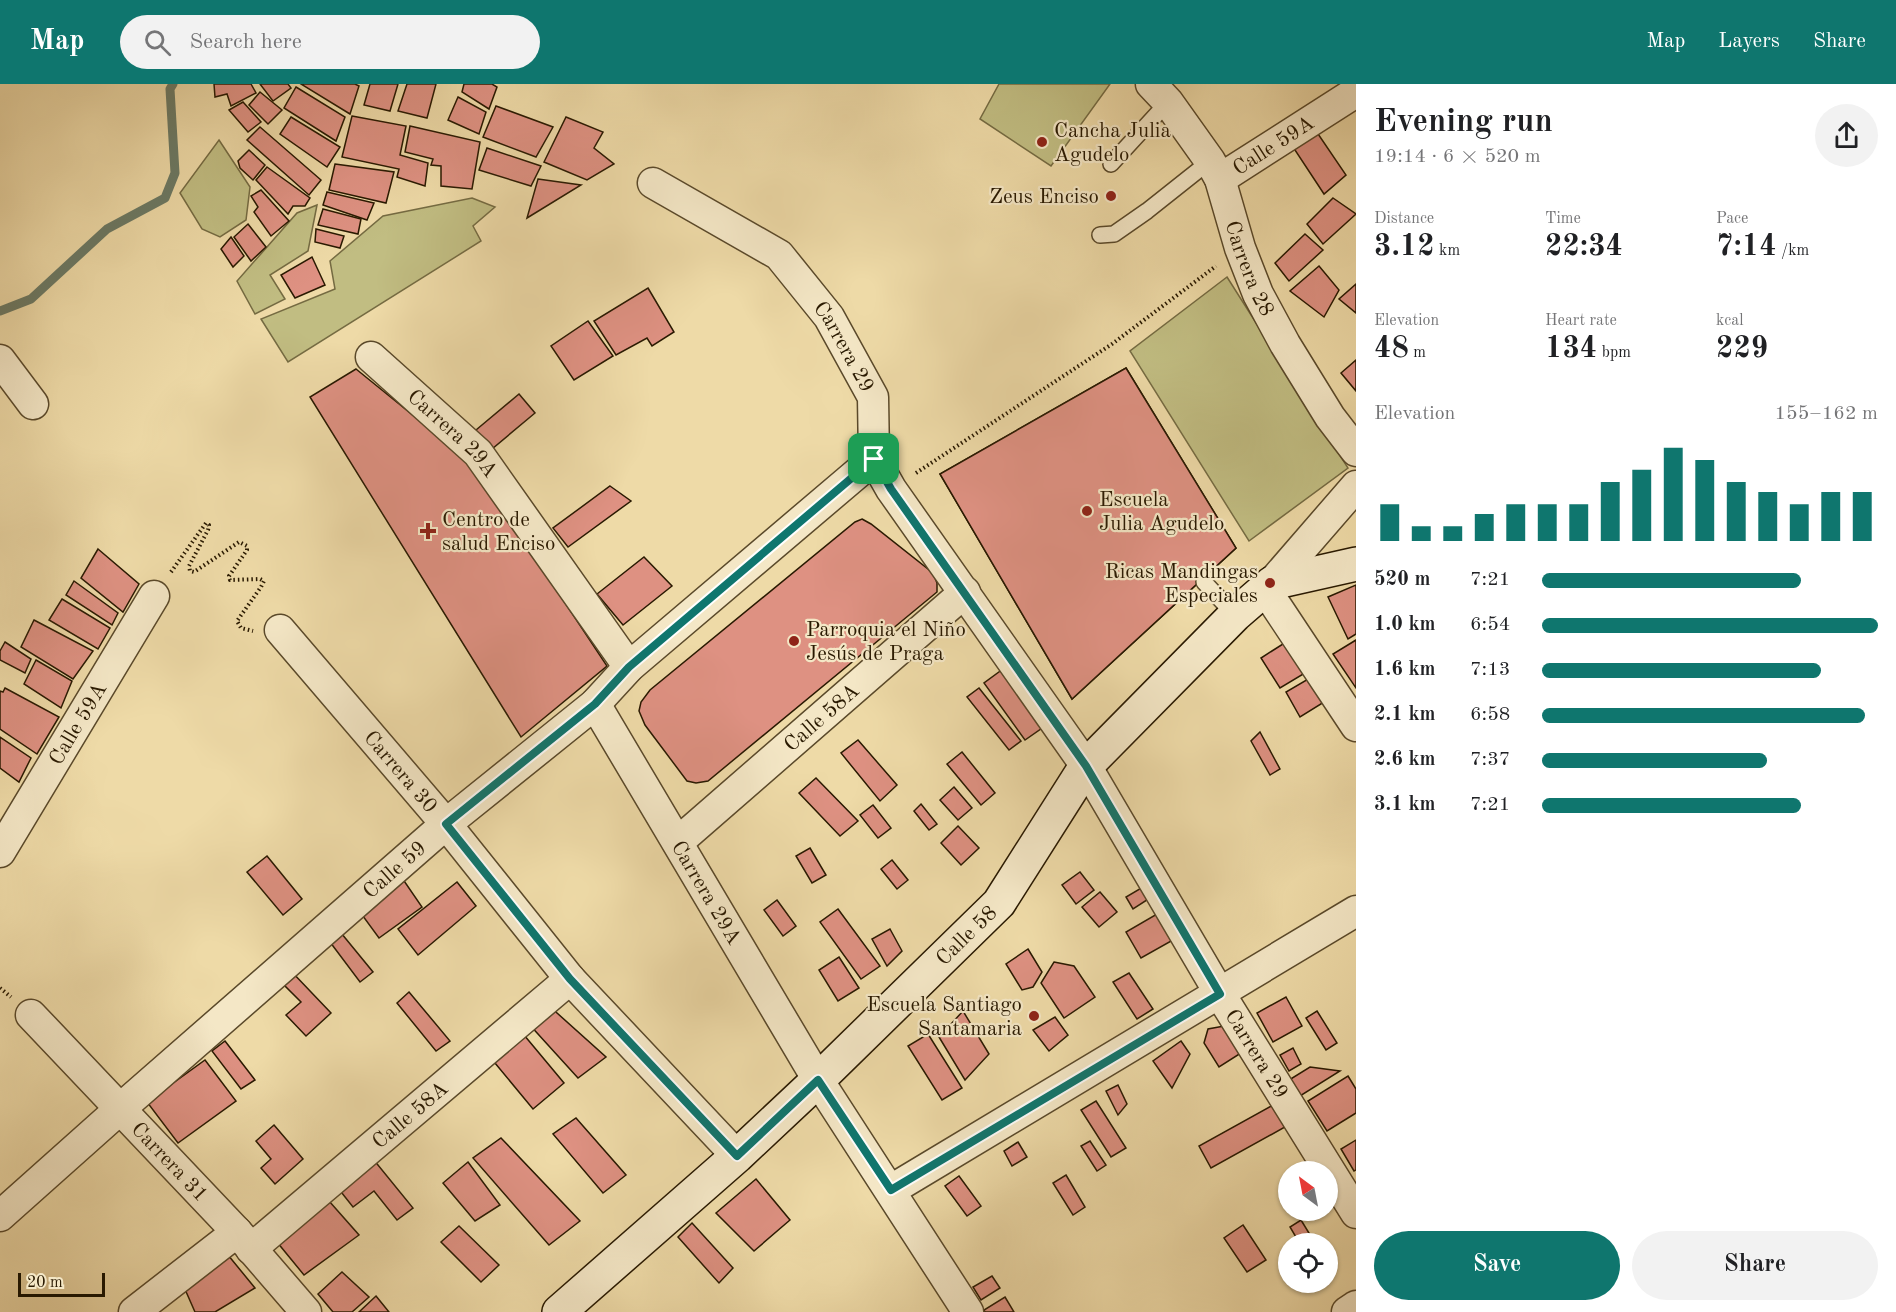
<!DOCTYPE html>
<meta charset="utf-8">
<style>
body{margin:0;font-family:"Old Standard TT",serif;background:#f2f2f2;color:#202124;height:100vh;display:flex;flex-direction:column;font-size:22px;white-space:nowrap}
*{box-sizing:border-box;margin:0}
p{font-size:20px;color:#757577}
.icon{flex:none;width:33px;height:33px;fill:none;stroke:currentColor;stroke-width:2;stroke-linecap:round;stroke-linejoin:round}
.map{position:relative;flex:1;overflow:hidden}
.drawer{display:flex;flex-direction:column;background:#fff;width:540px}
.drawer>*{flex:none}
.needle{width:39px;rotate:328deg}
.controls{position:absolute;left:1278px;top:1077px;display:grid;gap:12px}
.controls a{display:grid;place-items:center;width:60px;height:60px;border-radius:50%;background:#fff;box-shadow:0 2px 4px #0004;font-size:30px}
.scale{position:absolute;left:18px;bottom:15px;width:87px;box-sizing:border-box;padding-left:6px;border:3px solid #291901;border-top:0;font-size:16px;line-height:21px;white-space:nowrap;color:#291901;-webkit-text-stroke:4px #f4e7c6;paint-order:stroke}
.pin{position:absolute;display:grid;place-items:center;width:51px;height:51px;color:#fff;margin:-26px;border-radius:12px;box-shadow:0 3px 9px #0006}
.round{display:grid;place-items:center;flex:none;width:63px;height:63px;border-radius:32px;background:#f2f2f2}
.overview{display:flex;align-items:center;justify-content:space-between;height:102px;padding:0 18px}
h1{font-size:33px;font-weight:800;line-height:45px}
.stats{display:grid;grid-template-columns:repeat(3,1fr);gap:9px;height:102px;padding:6px 18px}
.stats div{display:grid;align-content:center}
.stats b{font-size:30px;font-weight:800}
.stats small{font-size:16px;font-weight:400}
.stats p{font-size:16px}
.chart{height:168px;padding:12px 18px}
.chart p{display:flex;justify-content:space-between}
.chart svg{width:100%;height:108px;margin-top:6px;stroke:#0f766e;stroke-width:6}
.button{display:flex;gap:12px;margin-top:auto;padding:12px 18px}
.button a{flex:1;height:69px;border-radius:36px;background:#0f766e;color:#fff;font-size:24px;font-weight:800;line-height:69px;text-align:center}
.button a+a{background:#f2f2f2;color:#202124}
ul{padding:0 18px;list-style:none;font-size:20px}
li{display:grid;grid-template-columns:96px 72px 1fr;align-items:center;height:45px}
li i{height:15px;border-radius:8px;background:#0f766e}
header{display:flex;align-items:center;gap:36px;box-sizing:border-box;height:84px;padding:0 30px;background:#0f766e;color:#fff}
header strong{font-size:28px}
nav{display:flex;gap:33px;margin-inline-start:auto;font-size:21px}
.search{width:420px;height:54px;background:#f2f2f2;display:flex;align-items:center;gap:15px;box-sizing:border-box;padding:0 21px;border-radius:33px;color:#757577;font-size:22px}
main{display:flex;flex:1;min-height:0}
.map>svg:first-child{display:block}
.green{fill:#c1bd82;stroke:#756b42;stroke-width:1.5}
.lines{fill:none;stroke-linecap:round;stroke-linejoin:round}
.stream{stroke:#6c7a65;stroke-width:9}
.building{fill:#de9182;stroke:#291901;stroke-width:1.5}
.lane-casing{stroke:#5a492a;stroke-width:18}
.street-casing{stroke:#5a492a;stroke-width:33}
.secondary-casing{stroke:#291901;stroke-width:36}
.path{stroke:#291901;stroke-width:4;stroke-dasharray:1.5 3;stroke-linecap:butt}
.lane{stroke:#f4e7c6;stroke-width:15}
.street{stroke:#f4e7c6;stroke-width:30}
.secondary{stroke:#f4e7c6;stroke-width:33}
.route-casing{stroke:#fff;stroke-width:12}
.route{stroke:#0f766e;stroke-width:8}
.poi-dot{fill:#8f2418;stroke:#f4e7c6;stroke-width:2}
.labels{text-anchor:middle;stroke-width:4.5;stroke-linejoin:round;paint-order:stroke}
.poi-label{font-size:21px;fill:#291901;stroke:#f4e7c6;text-anchor:start}
.street-label{font-size:21px;fill:#291901;stroke:#f4e7c6}
</style>
<header>
<strong>Map</strong>
<div class="search"><svg class="icon" aria-label="search" viewBox="0 0 24 24"><circle cx="10" cy="10" r="6"/><path d="M15 15l6 6"/></svg>Search here</div>
<nav><a>Map</a><a>Layers</a><a>Share</a></nav>
</header>
<main>
<div class="map">
<svg width="1356" height="1228" viewBox="0 0 1356 1228">
<rect width="100%" height="100%" fill="#eedaa7"/>
<filter id="stains"><feTurbulence type="fractalNoise" baseFrequency=".00333" numOctaves="4"/><feColorMatrix values="0 0 0 0 .2 0 0 0 0 .09 0 0 0 0 .02 0 0 0 .5 -.17"/></filter>
<radialGradient id="worn" r=".72"><stop offset=".6" stop-color="#630" stop-opacity="0"/><stop offset="1" stop-color="#630" stop-opacity=".3"/></radialGradient>
<g class="green">
<polygon points="999,0 1110,0 1051,82 980,35"/>
<polygon points="219,56 250,103 246,136 220,153 202,145 180,109"/>
<polygon points="472,114 495,123 473,142 481,157 288,278 261,235 335,205 330,177 383,132"/>
<polygon points="317,121 308,167 270,191 285,215 255,230 237,197 297,129"/>
<polygon points="1227,193 1348,384 1249,457 1130,267"/>
</g>
<g class="lines">
<polyline class="stream" points="0,227 31,215 107,145 165,114 175,89 170,5 173,0"/>
</g>
<g class="building">
<polygon points="214,0 251,0 256,9 231,22 227,10 215,13"/>
<polygon points="260,0 288,0 291,4 273,17"/>
<polygon points="301,0 355,0 359,2 350,30"/>
<polygon points="370,0 398,0 390,27 364,21"/>
<polygon points="407,0 436,0 427,34 398,27"/>
<polygon points="464,0 492,0 497,3 489,25 462,8"/>
<polygon points="296,3 345,33 336,57 284,24"/>
<polygon points="260,8 282,26 268,40 249,21"/>
<polygon points="458,13 486,28 479,50 448,36"/>
<polygon points="243,18 261,38 248,48 229,26"/>
<polygon points="496,22 553,43 536,73 483,53"/>
<polygon points="352,32 406,42 400,71 428,79 425,102 397,93 399,85 342,73"/>
<polygon points="291,33 340,63 327,83 280,50"/>
<polygon points="566,33 603,48 594,64 614,80 587,96 544,78"/>
<polygon points="410,42 480,58 472,105 441,102 441,82 431,81 433,75 405,68"/>
<polygon points="260,43 321,96 309,111 247,56"/>
<polygon points="1314,44 1346,91 1324,110 1291,60"/>
<polygon points="487,64 541,82 531,102 479,86"/>
<polygon points="249,66 265,81 253,96 240,84 238,77"/>
<polygon points="335,80 394,88 386,119 329,106"/>
<polygon points="267,83 310,114 305,122 293,122 288,130 256,96"/>
<polygon points="538,95 581,101 527,134"/>
<polygon points="261,106 289,137 271,152 254,128 258,123 251,112"/>
<polygon points="327,108 374,119 367,136 323,121"/>
<polygon points="1333,114 1356,130 1323,160 1307,140"/>
<polygon points="323,125 361,135 358,150 318,141"/>
<polygon points="248,140 266,163 251,177 234,153"/>
<polygon points="316,145 344,152 340,164 315,158"/>
<polygon points="1305,150 1323,166 1289,197 1275,179"/>
<polygon points="231,153 244,172 233,183 221,165"/>
<polygon points="312,173 325,201 295,214 281,191"/>
<polygon points="1319,182 1339,206 1324,233 1290,207"/>
<polygon points="1356,200 1356,229 1339,215"/>
<polygon points="648,204 674,248 652,262 647,254 616,271 594,237"/>
<polygon points="588,237 613,272 574,296 551,262"/>
<polygon points="1356,276 1356,307 1341,289"/>
<polygon points="1126,284 1236,464 1072,615 940,390"/>
<polygon points="1126,284 1236,464 1072,615 940,390"/>
<polygon points="356,285 473,380 607,582 521,653 310,313"/>
<polygon points="519,310 535,329 486,370 470,351"/>
<polygon points="610,402 631,417 568,463 553,444"/>
<polygon points="862,435 871,440 933,489 937,499 937,508 708,697 696,699 687,697 645,641 639,627 641,618 650,606 855,438"/>
<polygon points="98,465 139,500 123,528 81,494"/>
<polygon points="644,473 672,502 623,541 597,510"/>
<polygon points="74,497 118,529 112,541 66,511"/>
<polygon points="1356,501 1356,550 1348,555 1328,513"/>
<polygon points="62,515 110,544 98,565 49,536"/>
<polygon points="34,536 93,567 73,595 21,563"/>
<polygon points="1356,556 1356,604 1333,570"/>
<polygon points="5,558 31,575 25,589 0,576 0,567"/>
<polygon points="1286,558 1305,589 1280,604 1261,574"/>
<polygon points="36,576 72,597 61,624 24,600"/>
<polygon points="1003,585 1045,642 1025,656 984,599"/>
<polygon points="1315,591 1329,615 1300,633 1286,608"/>
<polygon points="5,604 59,633 37,670 0,645 0,607 3,608"/>
<polygon points="979,604 1021,657 1009,666 967,613"/>
<polygon points="1260,648 1280,685 1270,691 1251,657"/>
<polygon points="0,653 31,674 19,698 0,684"/>
<polygon points="858,656 897,701 880,717 841,669"/>
<polygon points="962,668 995,709 981,721 947,680"/>
<polygon points="816,694 858,737 840,752 799,709"/>
<polygon points="954,703 972,724 958,736 940,716"/>
<polygon points="921,720 937,740 929,746 914,727"/>
<polygon points="873,721 891,744 878,754 860,731"/>
<polygon points="958,742 979,764 961,781 941,759"/>
<polygon points="810,764 826,791 812,799 796,772"/>
<polygon points="267,772 302,815 283,831 247,788"/>
<polygon points="892,776 908,796 897,805 881,785"/>
<polygon points="1080,788 1094,806 1076,820 1062,801"/>
<polygon points="400,791 422,823 379,854 357,824"/>
<polygon points="457,798 476,822 418,871 398,845"/>
<polygon points="1143,803 1150,814 1133,825 1126,813"/>
<polygon points="1100,808 1117,828 1099,843 1082,823"/>
<polygon points="777,816 796,842 783,852 764,826"/>
<polygon points="838,825 880,882 861,895 820,838"/>
<polygon points="1157,830 1173,856 1141,874 1126,848"/>
<polygon points="337,844 373,888 360,898 327,854"/>
<polygon points="890,845 902,867 887,882 872,855"/>
<polygon points="1028,865 1042,888 1033,903 1022,906 1006,880"/>
<polygon points="839,873 859,904 838,917 819,886"/>
<polygon points="1054,878 1074,882 1095,913 1064,934 1041,899"/>
<polygon points="290,886 331,929 306,952 286,931 301,918 279,896"/>
<polygon points="1129,889 1153,925 1137,935 1113,898"/>
<polygon points="409,908 450,957 436,967 397,919"/>
<polygon points="1286,913 1302,942 1273,958 1257,929"/>
<polygon points="547,920 606,973 578,994 528,939"/>
<polygon points="963,927 989,970 965,996 939,953"/>
<polygon points="1317,927 1337,959 1326,966 1306,934"/>
<polygon points="1055,933 1068,951 1049,967 1033,946"/>
<polygon points="1224,942 1241,969 1219,983 1204,959 1208,945"/>
<polygon points="519,945 564,999 533,1025 490,973"/>
<polygon points="928,950 962,1004 942,1016 908,962"/>
<polygon points="225,957 255,996 241,1005 212,967"/>
<polygon points="1181,957 1190,970 1172,1004 1153,977"/>
<polygon points="1293,964 1301,980 1289,987 1280,971"/>
<polygon points="205,976 236,1017 178,1059 147,1018"/>
<polygon points="1310,983 1340,987 1300,1012 1289,996"/>
<polygon points="1348,992 1356,1005 1356,1029 1327,1047 1308,1017"/>
<polygon points="1118,1001 1127,1020 1118,1031 1106,1007"/>
<polygon points="1096,1017 1126,1064 1111,1073 1081,1026"/>
<polygon points="1273,1021 1285,1043 1211,1084 1199,1062"/>
<polygon points="576,1034 626,1091 603,1109 553,1050"/>
<polygon points="274,1041 303,1075 275,1100 261,1084 271,1075 256,1057"/>
<polygon points="501,1054 580,1137 549,1161 473,1074"/>
<polygon points="1356,1056 1356,1086 1354,1087 1341,1065"/>
<polygon points="1090,1057 1106,1081 1097,1087 1081,1062"/>
<polygon points="1018,1058 1027,1073 1012,1082 1004,1067"/>
<polygon points="369,1070 413,1124 397,1136 374,1107 353,1123 334,1099"/>
<polygon points="468,1078 500,1121 475,1137 443,1099"/>
<polygon points="1066,1091 1085,1123 1073,1131 1053,1099"/>
<polygon points="959,1092 981,1122 967,1132 945,1102"/>
<polygon points="756,1095 790,1136 754,1167 716,1129"/>
<polygon points="329,1117 359,1151 304,1191 277,1158"/>
<polygon points="1301,1136 1315,1159 1314,1160 1300,1160 1290,1143"/>
<polygon points="692,1139 733,1184 719,1199 678,1153"/>
<polygon points="1243,1141 1266,1176 1247,1188 1224,1154"/>
<polygon points="459,1142 499,1181 481,1198 441,1158"/>
<polygon points="228,1171 255,1204 215,1228 195,1228 184,1203"/>
<polygon points="342,1188 369,1213 352,1228 333,1228 318,1210"/>
<polygon points="992,1192 1000,1204 981,1216 973,1203"/>
<polygon points="376,1212 389,1228 359,1228"/>
<polygon points="1005,1213 1014,1228 985,1228 984,1226"/>
</g>
<g class="lines">
<g class="lane-casing">
<g id="lane">
<polyline points="1111,80 1168,18"/>
<polyline points="1100,151 1114,150 1147,127 1210,77"/>
<polyline points="1204,498 1235,531"/>
</g>
</g>
<g class="street-casing">
<g id="street">
<path id="s1" d="M1151 0 1168 18 1210 77 1220 95 1240 164 1258 210 1285 260 1330 333 1356 367"/>
<path id="s2" d="M1220 95 1356 8"/>
<path id="s3" d="M653 99 779 171 829 233 873 313 874 375 891 405 1086 682 1220 910 1356 1129"/>
<path id="s4" d="M371 273 478 369 629 583"/>
<polyline points="0,276 33,320"/>
<polyline points="1272,499 1356,402"/>
<polyline points="1265,505 1356,642"/>
<path id="s5" d="M280 546 446 740 570 895 737 1072"/>
<path id="s6" d="M595 620 818 996 968 1228"/>
<path id="s7" d="M678 758 965 508"/>
<path id="s8" d="M0 768 154 512"/>
<path id="s9" d="M31 931 237 1148 306 1228"/>
<polyline points="891,1106 1356,827"/>
<path id="s10" d="M0 1132 120 1025 446 740 595 620 629 583 874 375"/>
<path id="s11" d="M251 1165 570 895"/>
<polyline points="134,1228 237,1148"/>
<polyline points="1347,1228 1356,1222"/>
</g>
</g>
<g class="secondary-casing">
<g id="secondary">
<path id="s12" d="M559 1228 737 1072 818 996 999 819 1086 682 1235 531 1272 499 1356 480"/>
</g>
</g>
<g class="path">
<polyline points="916,389 1112,260 1216,182"/>
<polyline points="171,488 206,439 209,441 208,446 189,482 190,487 194,488 239,458 247,462 247,466 229,492 230,496 260,495 264,497 261,503 237,537 241,544 253,547"/>
<polyline points="0,904 11,913"/>
</g>
<use href="#lane" class="lane"/>
<use href="#street" class="street"/>
<use href="#secondary" class="secondary"/>
</g>
<g class="lines">
<g class="route-casing">
<polygon id="route" points="874,375 891,405 1086,682 1220,910 891,1106 818,996 737,1072 570,895 446,740 595,620 629,583"/>
</g>
<use href="#route" class="route"/>
</g>
<g class="poi-dot">
<circle cx="1042" cy="58" r="6"/>
<circle cx="1111" cy="112" r="6"/>
<circle cx="1087" cy="427" r="6"/>
<path d="M425 438h6v6h6v6h-6v6h-6v-6h-6v-6h6z"/>
<circle cx="1270" cy="499" r="6"/>
<circle cx="794" cy="557" r="6"/>
<circle cx="1034" cy="932" r="6"/>
</g>
<g class="labels">
<g class="poi-label">
<text x="1054" y="53">Cancha Julia<tspan x="1054" dy="24">Agudelo</tspan></text>
<text x="1099" y="119" text-anchor="end">Zeus Enciso</text>
<text x="1099" y="422">Escuela<tspan x="1099" dy="24">Julia Agudelo</tspan></text>
<text x="442" y="442">Centro de<tspan x="442" dy="24">salud Enciso</tspan></text>
<text x="1258" y="494" text-anchor="end">Ricas Mandingas<tspan x="1258" dy="24">Especiales</tspan></text>
<text x="806" y="552">Parroquia el Niño<tspan x="806" dy="24">Jesús de Praga</tspan></text>
<text x="1022" y="927" text-anchor="end">Escuela Santiago<tspan x="1022" dy="24">Santamaria</tspan></text>
</g>
<g class="street-label">
<text dy="7" stroke="none"><textPath href="#s2" startOffset="63">Calle 59A</textPath></text>
<text dy="7" stroke="none"><textPath href="#s1" startOffset="212">Carrera 28</textPath></text>
<text dy="7" stroke="none"><textPath href="#s3" startOffset="258">Carrera 29</textPath></text>
<text dy="7" stroke="none"><textPath href="#s4" startOffset="112">Carrera 29A</textPath></text>
<text dy="7" stroke="none"><textPath href="#s7" startOffset="190">Calle 58A</textPath></text>
<text dy="7" stroke="none"><textPath href="#s8" startOffset="150">Calle 59A</textPath></text>
<text dy="7" stroke="none"><textPath href="#s5" startOffset="186">Carrera 30</textPath></text>
<text dy="7" stroke="none"><textPath href="#s10" startOffset="525">Calle 59</textPath></text>
<text dy="7" stroke="none"><textPath href="#s6" startOffset="219">Carrera 29A</textPath></text>
<text dy="7" stroke="none"><textPath href="#s12" startOffset="555">Calle 58</textPath></text>
<text dy="7" stroke="none"><textPath href="#s3" startOffset="1086">Carrera 29</textPath></text>
<text dy="7" stroke="none"><textPath href="#s11" startOffset="208">Calle 58A</textPath></text>
<text dy="7" stroke="none"><textPath href="#s9" startOffset="202">Carrera 31</textPath></text>
</g>
</g>
<rect width="100%" height="100%" filter="url(#stains)"/>
<rect width="100%" height="100%" fill="url(#worn)"/>
</svg>
<div class="controls">
<a><svg class="needle" viewBox="-14 -14 28 28"><path d="M0-13l5 13h-10z" fill="#e53935"/><path d="M0 13l5-13h-10z" fill="#757577"/></svg></a>
<a><svg class="icon" aria-label="locate" viewBox="0 0 24 24"><circle cx="12" cy="12" r="6"/><path d="M12 2v4M12 18v4M2 12h4M18 12h4"/></svg></a>
</div>
<div class="scale">20 m</div>
<div class="pin" style="left:874px;top:375px;background:#1e9e55"><svg class="icon" aria-label="arrive" viewBox="0 0 24 24"><path d="M6 21V4h12l-3 4 3 4H6"/></svg></div>
</div>
<section class="drawer">
<div class="overview"><div><h1>Evening run</h1><p>19:14 · 6 × 520 m</p></div><a class="round"><svg class="icon" aria-label="share" viewBox="0 0 24 24"><path d="M12 15V3M7 8l5-5 5 5M5 13v7h14v-7"/></svg></a></div>
<div class="stats">
<div><p>Distance</p><b>3.12<small> km</small></b></div>
<div><p>Time</p><b>22:34</b></div>
<div><p>Pace</p><b>7:14<small> /km</small></b></div>
</div>
<div class="stats">
<div><p>Elevation</p><b>48<small> m</small></b></div>
<div><p>Heart rate</p><b>134<small> bpm</small></b></div>
<div><p>kcal</p><b>229</b></div>
</div>
<div class="chart"><p><span>Elevation</span>155–162 m</p>
<svg viewBox="0 0 160 44" preserveAspectRatio="none"><path d="M5 44V29M15 44V38M25 44V38M35 44V33M45 44V29M55 44V29M65 44V29M75 44V20M85 44V15M95 44V6M105 44V11M115 44V20M125 44V24M135 44V29M145 44V24M155 44V24"/></svg>
</div>
<ul>
<li><b>520 m</b>7:21<i style="width:77%"></i></li>
<li><b>1.0 km</b>6:54<i style="width:100%"></i></li>
<li><b>1.6 km</b>7:13<i style="width:83%"></i></li>
<li><b>2.1 km</b>6:58<i style="width:96%"></i></li>
<li><b>2.6 km</b>7:37<i style="width:67%"></i></li>
<li><b>3.1 km</b>7:21<i style="width:77%"></i></li>
</ul>
<div class="button"><a>Save</a><a>Share</a></div>
</section>
</main>
